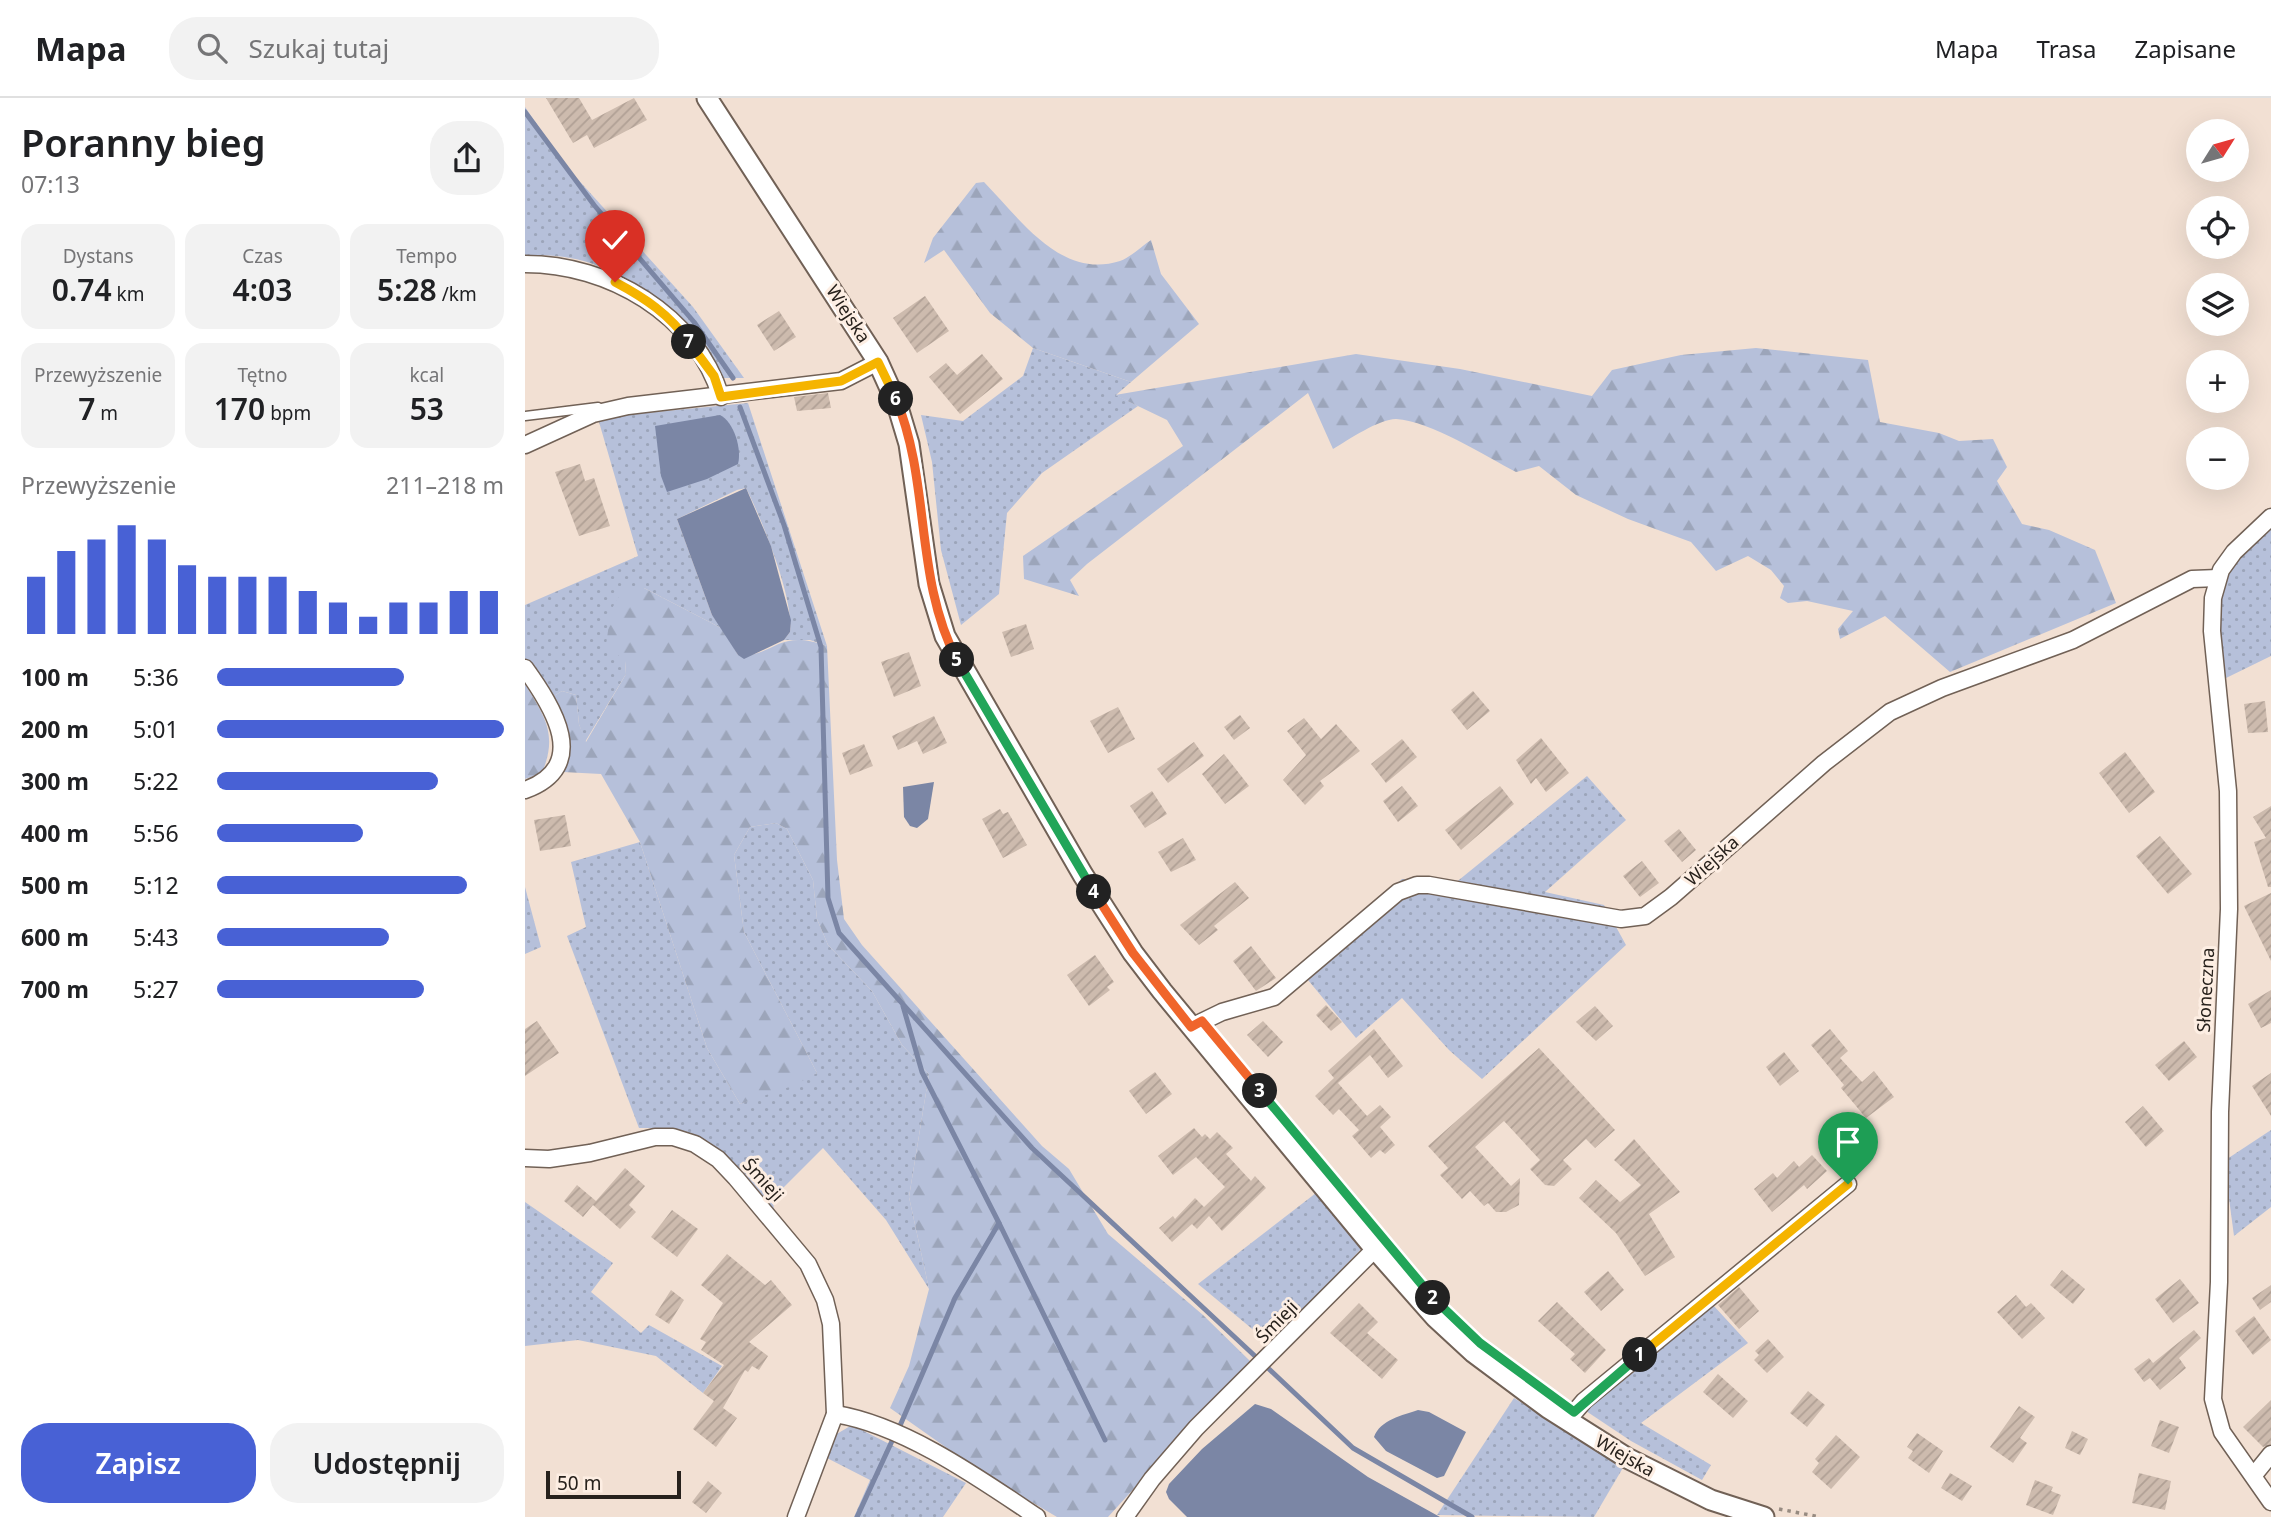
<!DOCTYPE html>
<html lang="pl">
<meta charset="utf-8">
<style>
body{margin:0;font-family:"Noto Sans",sans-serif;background:#f2f2f2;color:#202124;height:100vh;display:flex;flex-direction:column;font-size:26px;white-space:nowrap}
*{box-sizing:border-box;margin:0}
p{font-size:23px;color:#757577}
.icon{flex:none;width:38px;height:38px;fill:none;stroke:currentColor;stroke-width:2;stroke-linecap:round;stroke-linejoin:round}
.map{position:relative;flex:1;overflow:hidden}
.drawer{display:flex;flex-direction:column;background:#fff;width:525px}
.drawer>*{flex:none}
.needle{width:46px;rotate:53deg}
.tools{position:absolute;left:1661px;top:21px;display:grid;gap:14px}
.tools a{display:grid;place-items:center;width:63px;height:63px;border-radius:50%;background:#fff;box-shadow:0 7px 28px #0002;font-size:35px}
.scale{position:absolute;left:21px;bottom:18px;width:135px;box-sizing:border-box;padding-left:7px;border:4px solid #27211c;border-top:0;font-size:19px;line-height:24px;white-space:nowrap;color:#27211c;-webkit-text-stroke:5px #fdeee3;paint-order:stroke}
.pin{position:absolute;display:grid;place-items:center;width:60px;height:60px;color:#fff;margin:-72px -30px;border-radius:50% 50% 50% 0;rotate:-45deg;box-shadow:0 0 7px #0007}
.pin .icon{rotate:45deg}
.km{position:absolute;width:35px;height:35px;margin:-18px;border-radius:50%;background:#222;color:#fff;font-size:19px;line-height:35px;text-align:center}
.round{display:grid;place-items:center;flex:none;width:74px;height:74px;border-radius:28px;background:#f2f2f2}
.summary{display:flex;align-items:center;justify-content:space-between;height:119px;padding:0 21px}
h1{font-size:38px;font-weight:600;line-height:52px}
.stats{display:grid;grid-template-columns:repeat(3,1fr);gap:10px;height:119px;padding:7px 21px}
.stats div{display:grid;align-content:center;border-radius:18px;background:#f2f2f2;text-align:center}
.stats b{font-size:30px;font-weight:600}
.stats small{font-size:19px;font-weight:400}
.stats p{font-size:19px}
.chart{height:196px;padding:14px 21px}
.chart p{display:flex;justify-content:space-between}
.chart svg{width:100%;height:126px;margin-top:7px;stroke:#4861d5;stroke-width:6}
.primary-button{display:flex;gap:14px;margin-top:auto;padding:14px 21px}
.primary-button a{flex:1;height:80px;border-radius:28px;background:#4861d5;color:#fff;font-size:28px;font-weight:600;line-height:80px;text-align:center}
.primary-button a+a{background:#f2f2f2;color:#202124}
ul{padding:0 21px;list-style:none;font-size:23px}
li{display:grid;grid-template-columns:112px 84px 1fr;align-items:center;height:52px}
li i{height:18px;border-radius:9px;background:#4861d5}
header{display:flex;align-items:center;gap:42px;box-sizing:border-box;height:98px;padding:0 35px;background:#fff;border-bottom:2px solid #e0e0e0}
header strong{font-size:33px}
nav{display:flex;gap:38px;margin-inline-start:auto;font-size:24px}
.search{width:490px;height:63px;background:#f2f2f2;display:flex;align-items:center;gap:18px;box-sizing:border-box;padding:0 24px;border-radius:28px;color:#757577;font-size:26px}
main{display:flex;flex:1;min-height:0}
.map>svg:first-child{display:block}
.grass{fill:url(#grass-dots)}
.forest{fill:url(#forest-firs)}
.water{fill:#7b86a5}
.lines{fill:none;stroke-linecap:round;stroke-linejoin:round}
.stream{stroke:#7b86a5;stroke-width:5}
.building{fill:url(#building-hatch)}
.service-casing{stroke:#716156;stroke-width:11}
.minor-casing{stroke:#716156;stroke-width:19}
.tertiary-casing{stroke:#716156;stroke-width:23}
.path{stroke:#978b81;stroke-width:3.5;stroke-dasharray:3.5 5;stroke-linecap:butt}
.service{stroke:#fff;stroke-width:8}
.minor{stroke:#fff;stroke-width:16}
.tertiary{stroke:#fff;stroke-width:19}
.split-1-casing{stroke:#fff;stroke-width:14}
.split-2-casing{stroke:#fff;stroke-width:14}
.split-3-casing{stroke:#fff;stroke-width:14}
.split-4-casing{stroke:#fff;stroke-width:14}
.split-5-casing{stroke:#fff;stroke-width:14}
.split-6-casing{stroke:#fff;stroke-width:14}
.split-7-casing{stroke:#fff;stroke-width:14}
.split-8-casing{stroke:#fff;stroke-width:14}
.split-1{stroke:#f5b400;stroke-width:9}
.split-2{stroke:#22a559;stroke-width:9}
.split-3{stroke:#22a559;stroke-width:9}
.split-4{stroke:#f0652b;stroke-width:9}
.split-5{stroke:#22a559;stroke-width:9}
.split-6{stroke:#f0652b;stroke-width:9}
.split-7{stroke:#f5b400;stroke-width:9}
.split-8{stroke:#f5b400;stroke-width:9}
.labels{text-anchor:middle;stroke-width:6;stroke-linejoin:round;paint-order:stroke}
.street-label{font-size:18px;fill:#27211c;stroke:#fdeee3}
</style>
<header>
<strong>Mapa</strong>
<div class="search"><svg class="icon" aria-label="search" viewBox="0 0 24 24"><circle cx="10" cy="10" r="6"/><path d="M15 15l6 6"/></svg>Szukaj tutaj</div>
<nav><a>Mapa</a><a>Trasa</a><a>Zapisane</a></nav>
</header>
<main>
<section class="drawer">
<div class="summary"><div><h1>Poranny bieg</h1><p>07:13</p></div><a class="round"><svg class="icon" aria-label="share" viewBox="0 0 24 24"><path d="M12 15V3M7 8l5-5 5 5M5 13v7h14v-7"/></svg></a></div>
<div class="stats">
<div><p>Dystans</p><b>0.74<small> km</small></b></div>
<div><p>Czas</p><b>4:03</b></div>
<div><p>Tempo</p><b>5:28<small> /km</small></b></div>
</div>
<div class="stats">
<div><p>Przewyższenie</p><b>7<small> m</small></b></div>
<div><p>Tętno</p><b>170<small> bpm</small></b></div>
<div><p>kcal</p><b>53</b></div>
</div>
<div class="chart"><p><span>Przewyższenie</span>211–218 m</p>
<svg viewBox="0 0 160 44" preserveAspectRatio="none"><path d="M5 44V24M15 44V15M25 44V11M35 44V6M45 44V11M55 44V20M65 44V24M75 44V24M85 44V24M95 44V29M105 44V33M115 44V38M125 44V33M135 44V33M145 44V29M155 44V29"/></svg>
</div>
<ul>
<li><b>100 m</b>5:36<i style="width:65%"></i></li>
<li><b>200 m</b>5:01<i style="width:100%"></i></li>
<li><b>300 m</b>5:22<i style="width:77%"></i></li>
<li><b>400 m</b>5:56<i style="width:51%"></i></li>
<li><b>500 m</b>5:12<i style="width:87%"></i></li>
<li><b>600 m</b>5:43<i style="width:60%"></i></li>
<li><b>700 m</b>5:27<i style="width:72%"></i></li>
</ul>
<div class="primary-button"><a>Zapisz</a><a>Udostępnij</a></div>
</section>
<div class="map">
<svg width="1746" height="1419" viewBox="0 0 1746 1419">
<defs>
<pattern id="grass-dots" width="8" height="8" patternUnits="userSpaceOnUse" patternTransform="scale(1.75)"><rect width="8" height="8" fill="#b6c0da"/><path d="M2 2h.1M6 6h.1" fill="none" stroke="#9ca5ba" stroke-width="1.8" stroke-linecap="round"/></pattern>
<pattern id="forest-firs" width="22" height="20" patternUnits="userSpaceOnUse" patternTransform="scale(1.75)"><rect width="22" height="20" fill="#b6c0da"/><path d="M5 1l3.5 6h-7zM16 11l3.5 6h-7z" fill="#9ca5ba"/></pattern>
<pattern id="building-hatch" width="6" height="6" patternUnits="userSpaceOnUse" patternTransform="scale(1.75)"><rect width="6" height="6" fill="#cdbbae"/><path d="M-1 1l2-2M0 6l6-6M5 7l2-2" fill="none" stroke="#b0a095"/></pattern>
</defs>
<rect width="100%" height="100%" fill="#f2e0d3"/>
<g class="grass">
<path d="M0 9 40 67 168 209 219 280H197C156 211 85 149 0 158Z"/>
<polygon points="508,250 606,284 591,297 613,308 517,375 482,415 474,496 436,527 416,452 407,364 396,317 438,323 498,278"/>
<path d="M223 305 302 548 285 542H259L265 534C269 500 237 422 221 390L212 392 152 421 187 517 198 531 119 490 100 563 101 576 60 644 54 626 51 597 37 593 29 598 0 562V507L113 458 74 324 100 317Z"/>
<path d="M1746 428V558L1699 581C1696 547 1691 509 1702 476 1708 457 1731 440 1746 428Z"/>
<polygon points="1062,678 1101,722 1020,794 1079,807 1101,847 957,981 924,952 877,900 831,940 783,882 765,877 877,781 929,786"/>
<polygon points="251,725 262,731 288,782 292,821 303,847 347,893 377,947 404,976 384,1099 404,1191 361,1122 298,1050 248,1100 249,1115 184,1044 137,1030 114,1030 42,838 61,829 46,764 115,744 182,950 215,1006 292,975 219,834 209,757 225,729"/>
<polygon points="0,789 16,849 0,856"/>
<polygon points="1746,1032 1746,1109 1709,1138 1699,1063"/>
<polygon points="791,1095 837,1150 778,1213 743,1244 673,1186"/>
<polygon points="0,1104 88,1165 66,1194 116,1235 124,1227 197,1268 178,1295 131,1258 53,1242 0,1248"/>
<polygon points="1188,1207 1223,1245 1116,1325 1186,1367 1177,1382 1106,1343 1058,1311"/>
<polygon points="989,1300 1099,1368 1069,1419 912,1417"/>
<polygon points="327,1327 441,1385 418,1419 329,1419 345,1382 300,1359 310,1337"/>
</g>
<g class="forest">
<path d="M459 84C495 121 536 182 595 163 606 159 617 148 626 142L636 176 674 226 606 284 508 250 465 215 419 152 399 165 408 140 451 85Z"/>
<path d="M1231 250 1343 262 1355 324 1414 335 1434 343 1468 341 1482 369 1472 383 1497 426 1524 432 1570 452 1591 505 1425 574 1360 518 1315 541 1313 531 1328 513 1282 503 1263 505 1255 500 1259 488 1246 472 1223 458 1191 473 1166 444 1103 421 1051 397 1014 368 991 374C960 358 906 323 871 321 854 321 823 342 808 351L783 295 562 466 545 482 554 498 499 481 498 458 658 348 642 322 590 297 831 256 935 271 1067 298 1087 272 1156 257Z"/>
<path d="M99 490H119L198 531 213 557C247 561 252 529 302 548L312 762 319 821 337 847 517 1048 544 1071 583 1136 678 1217 725 1263 583 1419H532L456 1374 365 1310 384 1268 404 1191 384 1099 404 976 377 947 347 893 303 847 292 821 288 782 262 731 251 725 225 729 209 757 219 834 292 975 270 987 215 1006 182 950 115 744 76 676 38 674C43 648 37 624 29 598L37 593 51 597 54 626 61 644 101 576 100 563 81 547 86 512Z"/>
<path d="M0 586C20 619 33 636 17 675L0 681Z"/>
</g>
<g class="water">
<path d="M195 317C209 324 217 351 213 366L182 381 142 394 136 378 130 328Z"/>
<polygon points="221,390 246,448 266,522 265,534 259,542 219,561 213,557 187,517 152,421"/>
<polygon points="409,684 403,721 392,730 385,728 379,719 378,689"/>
<polygon points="730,1306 746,1311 843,1379 915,1419 662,1419 644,1401 641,1394 644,1386 677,1351"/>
<path d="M893 1312 904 1314 941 1334 919 1378 912 1380 861 1353 849 1339C855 1322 878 1317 893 1312Z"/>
</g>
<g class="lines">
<g class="stream">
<polyline points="0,14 69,107 169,224 208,280"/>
<polyline points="215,309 259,427 296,549 303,800 314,835 507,1050 731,1259"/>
<polyline points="474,1125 580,1342"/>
<polyline points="744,1271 828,1350 947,1419"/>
<polyline points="374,1330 430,1200 474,1125 397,974 378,908"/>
<polyline points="332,1419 367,1343"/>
</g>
</g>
<g class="building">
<polygon points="21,0 54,0 67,22 109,0 122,22 69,50 62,37 48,45"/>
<polygon points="400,198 424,233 392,255 368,220"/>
<polygon points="254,213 271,239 249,253 232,227"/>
<polygon points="457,256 478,281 435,316 404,279 421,265 432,277"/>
<polygon points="303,295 306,310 272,313 269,299"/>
<polygon points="55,366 60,383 69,380 85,428 54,438 30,374"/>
<polygon points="501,526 509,551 486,559 477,534"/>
<polygon points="384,554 396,588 369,599 356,564"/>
<polygon points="948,593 965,613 942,632 926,612"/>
<polygon points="1740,603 1743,634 1723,635 1719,606"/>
<polygon points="593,609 610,641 583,655 565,623"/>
<polygon points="715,617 725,630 709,642 699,629"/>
<polygon points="409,618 422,645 398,656 392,643 373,652 367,638"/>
<polygon points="779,620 796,641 811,626 835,653 795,683 799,688 780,707 758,682 781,657 762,633"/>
<polygon points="1016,640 1044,675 1021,694 1011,680 1006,686 991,662"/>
<polygon points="877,641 892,659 861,685 846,666"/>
<polygon points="669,644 679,658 643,685 632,671"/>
<polygon points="339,646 348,668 325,677 317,655"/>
<polygon points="1600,654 1630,694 1604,715 1574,675"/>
<polygon points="699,656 724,688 700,706 677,676"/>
<polygon points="877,688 893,708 873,724 858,703"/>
<polygon points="975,688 989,706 936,752 920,732"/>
<polygon points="627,693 642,716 620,730 605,708"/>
<polygon points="1746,708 1746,789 1743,789 1729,744 1741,740 1728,719"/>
<polygon points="475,711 478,716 483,714 502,747 478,760 457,721"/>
<polygon points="40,717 46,748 15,753 9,722"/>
<polygon points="1154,731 1171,752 1157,764 1139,743"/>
<polygon points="1635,738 1667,776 1643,796 1611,758"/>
<polygon points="658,740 671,762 646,774 633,754"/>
<polygon points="1117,763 1134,785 1115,799 1098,778"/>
<polygon points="710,784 724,800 689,828 693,832 674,847 655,827"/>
<polygon points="1746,795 1746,863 1719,808"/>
<polygon points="726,848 751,880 731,893 708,863"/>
<polygon points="570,857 589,884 582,889 585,892 564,908 542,877"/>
<polygon points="1746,892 1746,925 1736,930 1723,906"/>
<polygon points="801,907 817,924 806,933 791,917"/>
<polygon points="1070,908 1088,928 1071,943 1051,924"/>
<polygon points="12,923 34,955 0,978 0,931"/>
<polygon points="738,923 758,944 743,959 722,937"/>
<polygon points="849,931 878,968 863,980 845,957 813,985 842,1018 855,1007 866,1019 855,1029 870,1047 860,1056 855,1052 846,1060 827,1038 834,1032 814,1011 808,1017 790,998 809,980 803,973"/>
<polygon points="1305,931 1323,953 1315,960 1337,984 1349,973 1369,999 1341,1020 1316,990 1319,987 1286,947"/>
<polygon points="1659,943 1672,959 1644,983 1630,967"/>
<polygon points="1014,950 1090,1032 1070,1050 1061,1041 1038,1062 1047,1071 1029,1088 1020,1087 1005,1071 1015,1062 979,1023 950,1049 986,1088 995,1080 994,1107 981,1114 971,1114 963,1105 959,1108 945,1093 937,1101 915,1077 923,1070 903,1048"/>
<polygon points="1259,954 1274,973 1255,988 1241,969"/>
<polygon points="630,974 647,996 621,1016 604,993"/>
<polygon points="1746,975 1746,1018 1727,988"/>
<polygon points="1618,1008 1639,1033 1621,1049 1600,1024"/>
<polygon points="669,1030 677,1039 680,1036 685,1041 692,1034 708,1050 701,1056 726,1083 730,1078 741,1090 697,1133 684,1118 672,1131 667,1126 647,1144 634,1130 648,1118 650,1121 670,1100 679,1109 700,1089 671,1059 648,1077 633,1058"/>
<polygon points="1109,1041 1155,1094 1124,1116 1150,1159 1120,1178 1091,1135 1054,1100 1071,1082 1095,1104 1116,1087 1089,1062"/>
<polygon points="1287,1057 1302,1073 1282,1091 1279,1087 1247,1114 1229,1091 1248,1075 1252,1080 1269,1063 1274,1069"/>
<polygon points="100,1070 120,1088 104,1107 111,1114 95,1131 68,1107 58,1119 39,1103 52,1087 71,1103"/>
<polygon points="147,1112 173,1131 152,1159 126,1139"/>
<polygon points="202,1156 240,1187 246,1182 267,1207 224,1244 243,1258 234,1272 227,1268 223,1274 220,1272 198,1310 212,1320 191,1349 168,1331 189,1303 178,1295 199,1267 176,1252 181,1244 175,1241 198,1205 176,1187"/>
<polygon points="1537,1172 1560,1191 1548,1206 1525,1187"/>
<polygon points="1083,1173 1099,1192 1076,1213 1059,1194"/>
<polygon points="1655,1181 1674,1205 1648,1225 1630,1201"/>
<polygon points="1746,1187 1746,1204 1735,1212 1727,1200"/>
<polygon points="1214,1189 1234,1213 1214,1231 1193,1207"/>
<polygon points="146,1192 159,1202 144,1226 130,1217"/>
<polygon points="1491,1197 1501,1209 1506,1205 1520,1220 1497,1241 1472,1214"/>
<polygon points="1032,1204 1081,1252 1060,1275 1045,1261 1050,1256 1013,1223"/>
<polygon points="834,1205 853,1224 842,1235 873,1262 857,1281 805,1235"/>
<polygon points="1729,1218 1746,1242 1728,1257 1710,1233"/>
<polygon points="1669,1232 1676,1240 1654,1260 1661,1270 1635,1292 1625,1280 1619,1284 1609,1271 1624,1260 1628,1265"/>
<polygon points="1243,1241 1259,1259 1242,1275 1229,1262 1234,1257 1230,1253"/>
<polygon points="1193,1276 1223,1303 1208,1320 1178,1294"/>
<polygon points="1283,1293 1300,1307 1282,1329 1265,1315"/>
<polygon points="1746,1302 1746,1346 1738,1349 1718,1329"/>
<polygon points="1494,1308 1510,1319 1495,1340 1502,1345 1488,1365 1465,1349"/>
<polygon points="1635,1322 1654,1329 1644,1355 1626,1348"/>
<polygon points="1547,1333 1563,1341 1555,1357 1540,1350"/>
<polygon points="1392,1335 1418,1353 1404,1375 1383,1360 1388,1353 1382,1349"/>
<polygon points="1311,1337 1335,1359 1306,1391 1287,1374 1294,1365 1290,1361"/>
<polygon points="1425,1375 1447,1388 1437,1403 1416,1390"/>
<polygon points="1614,1375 1646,1383 1640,1412 1607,1405"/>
<polygon points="1510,1382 1528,1389 1526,1393 1536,1397 1528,1417 1501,1407"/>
<polygon points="183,1383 197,1395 181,1415 167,1404"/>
</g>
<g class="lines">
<g class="service-casing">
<polyline id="service" points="0,318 73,309"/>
</g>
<g class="minor-casing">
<g id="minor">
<path d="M0 166C84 166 170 216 196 299"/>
<polyline points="0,347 68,316 103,308 316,283 353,264"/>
<polyline points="1746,419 1709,454 1696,472 1688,500 1687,533 1703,693 1704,811 1695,1014 1694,1184 1688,1301 1697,1334 1746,1404"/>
<path d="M0 570C28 609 66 668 0 692"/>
<polyline points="666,929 697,914 749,899 873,794 892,787 904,787 1096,821 1120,818 1146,799 1299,665 1365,614 1417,590 1548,542 1667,481 1693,480"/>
<polyline points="0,1060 24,1061 65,1055 130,1039 148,1039 170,1046 193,1061 211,1080 283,1166 300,1202 306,1226 310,1316 271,1419"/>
<path d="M310 1316C379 1327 454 1380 512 1419"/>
<polyline points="1042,1323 1059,1303 1323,1086"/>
<polyline points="1729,1377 1746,1356"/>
<polyline points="600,1419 627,1381 671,1330 850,1151"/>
</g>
</g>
<g class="tertiary-casing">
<polyline id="tertiary" points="182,0 353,264 372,306 384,346 404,486 420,538 558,777 608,855 637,893 850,1151 910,1219 949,1255 1023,1310 1102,1360 1186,1402 1239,1419"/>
</g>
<polyline class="path" points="1254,1411 1295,1419"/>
<use href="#service" class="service"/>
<use href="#minor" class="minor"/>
<use href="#tertiary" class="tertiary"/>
</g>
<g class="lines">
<g class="split-1-casing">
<polyline id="split-1" points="1115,1257 1323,1086"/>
</g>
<g class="split-2-casing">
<polyline id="split-2" points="908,1200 955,1245 1049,1314 1115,1257"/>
</g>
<g class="split-3-casing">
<polyline id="split-3" points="735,993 908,1200"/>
</g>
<g class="split-4-casing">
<polyline id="split-4" points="569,794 608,855 666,929 677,923 735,993"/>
</g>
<g class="split-5-casing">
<polyline id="split-5" points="432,562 569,794"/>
</g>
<g class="split-6-casing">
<path id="split-6" d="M371 301C406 385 389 480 432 562"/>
</g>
<g class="split-7-casing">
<polyline id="split-7" points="164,244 189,278 196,299 316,283 353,264 371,301"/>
</g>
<g class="split-8-casing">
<path id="split-8" d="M90 184C120 200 144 216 164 244"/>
</g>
<use href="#split-1" class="split-1"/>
<use href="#split-2" class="split-2"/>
<use href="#split-3" class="split-3"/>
<use href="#split-4" class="split-4"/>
<use href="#split-5" class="split-5"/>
<use href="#split-6" class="split-6"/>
<use href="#split-7" class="split-7"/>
<use href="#split-8" class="split-8"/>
</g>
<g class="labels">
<g class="street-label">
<text transform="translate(323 216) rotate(57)" y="6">Wiejska</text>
<text transform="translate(1187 763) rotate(-42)" y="6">Wiejska</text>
<text transform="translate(1681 892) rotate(-87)" y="6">Słoneczna</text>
<text transform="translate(238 1082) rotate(48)" y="6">Śmieji</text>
<text transform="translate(752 1224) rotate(-46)" y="6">Śmieji</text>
<text transform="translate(1100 1358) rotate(30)" y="6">Wiejska</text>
</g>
</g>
</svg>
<div class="tools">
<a><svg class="needle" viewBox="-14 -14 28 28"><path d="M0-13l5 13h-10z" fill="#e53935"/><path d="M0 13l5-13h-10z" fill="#757577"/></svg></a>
<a><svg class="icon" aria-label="locate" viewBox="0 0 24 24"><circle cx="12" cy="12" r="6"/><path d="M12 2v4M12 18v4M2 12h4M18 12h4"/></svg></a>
<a><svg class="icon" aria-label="layers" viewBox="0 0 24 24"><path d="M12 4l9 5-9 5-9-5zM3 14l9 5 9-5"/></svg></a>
<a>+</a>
<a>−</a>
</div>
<div class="scale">50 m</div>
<div class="pin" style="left:1323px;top:1086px;background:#1e9e55"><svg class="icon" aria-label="arrive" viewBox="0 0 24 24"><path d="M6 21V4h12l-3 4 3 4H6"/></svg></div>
<div class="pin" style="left:90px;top:184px;background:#d93025"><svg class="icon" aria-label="check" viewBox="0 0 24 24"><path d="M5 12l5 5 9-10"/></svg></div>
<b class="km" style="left:1115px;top:1257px">1</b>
<b class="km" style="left:908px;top:1200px">2</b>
<b class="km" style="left:735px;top:993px">3</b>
<b class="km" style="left:569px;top:794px">4</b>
<b class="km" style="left:432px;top:562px">5</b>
<b class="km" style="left:371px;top:301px">6</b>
<b class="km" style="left:164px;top:244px">7</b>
</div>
</main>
